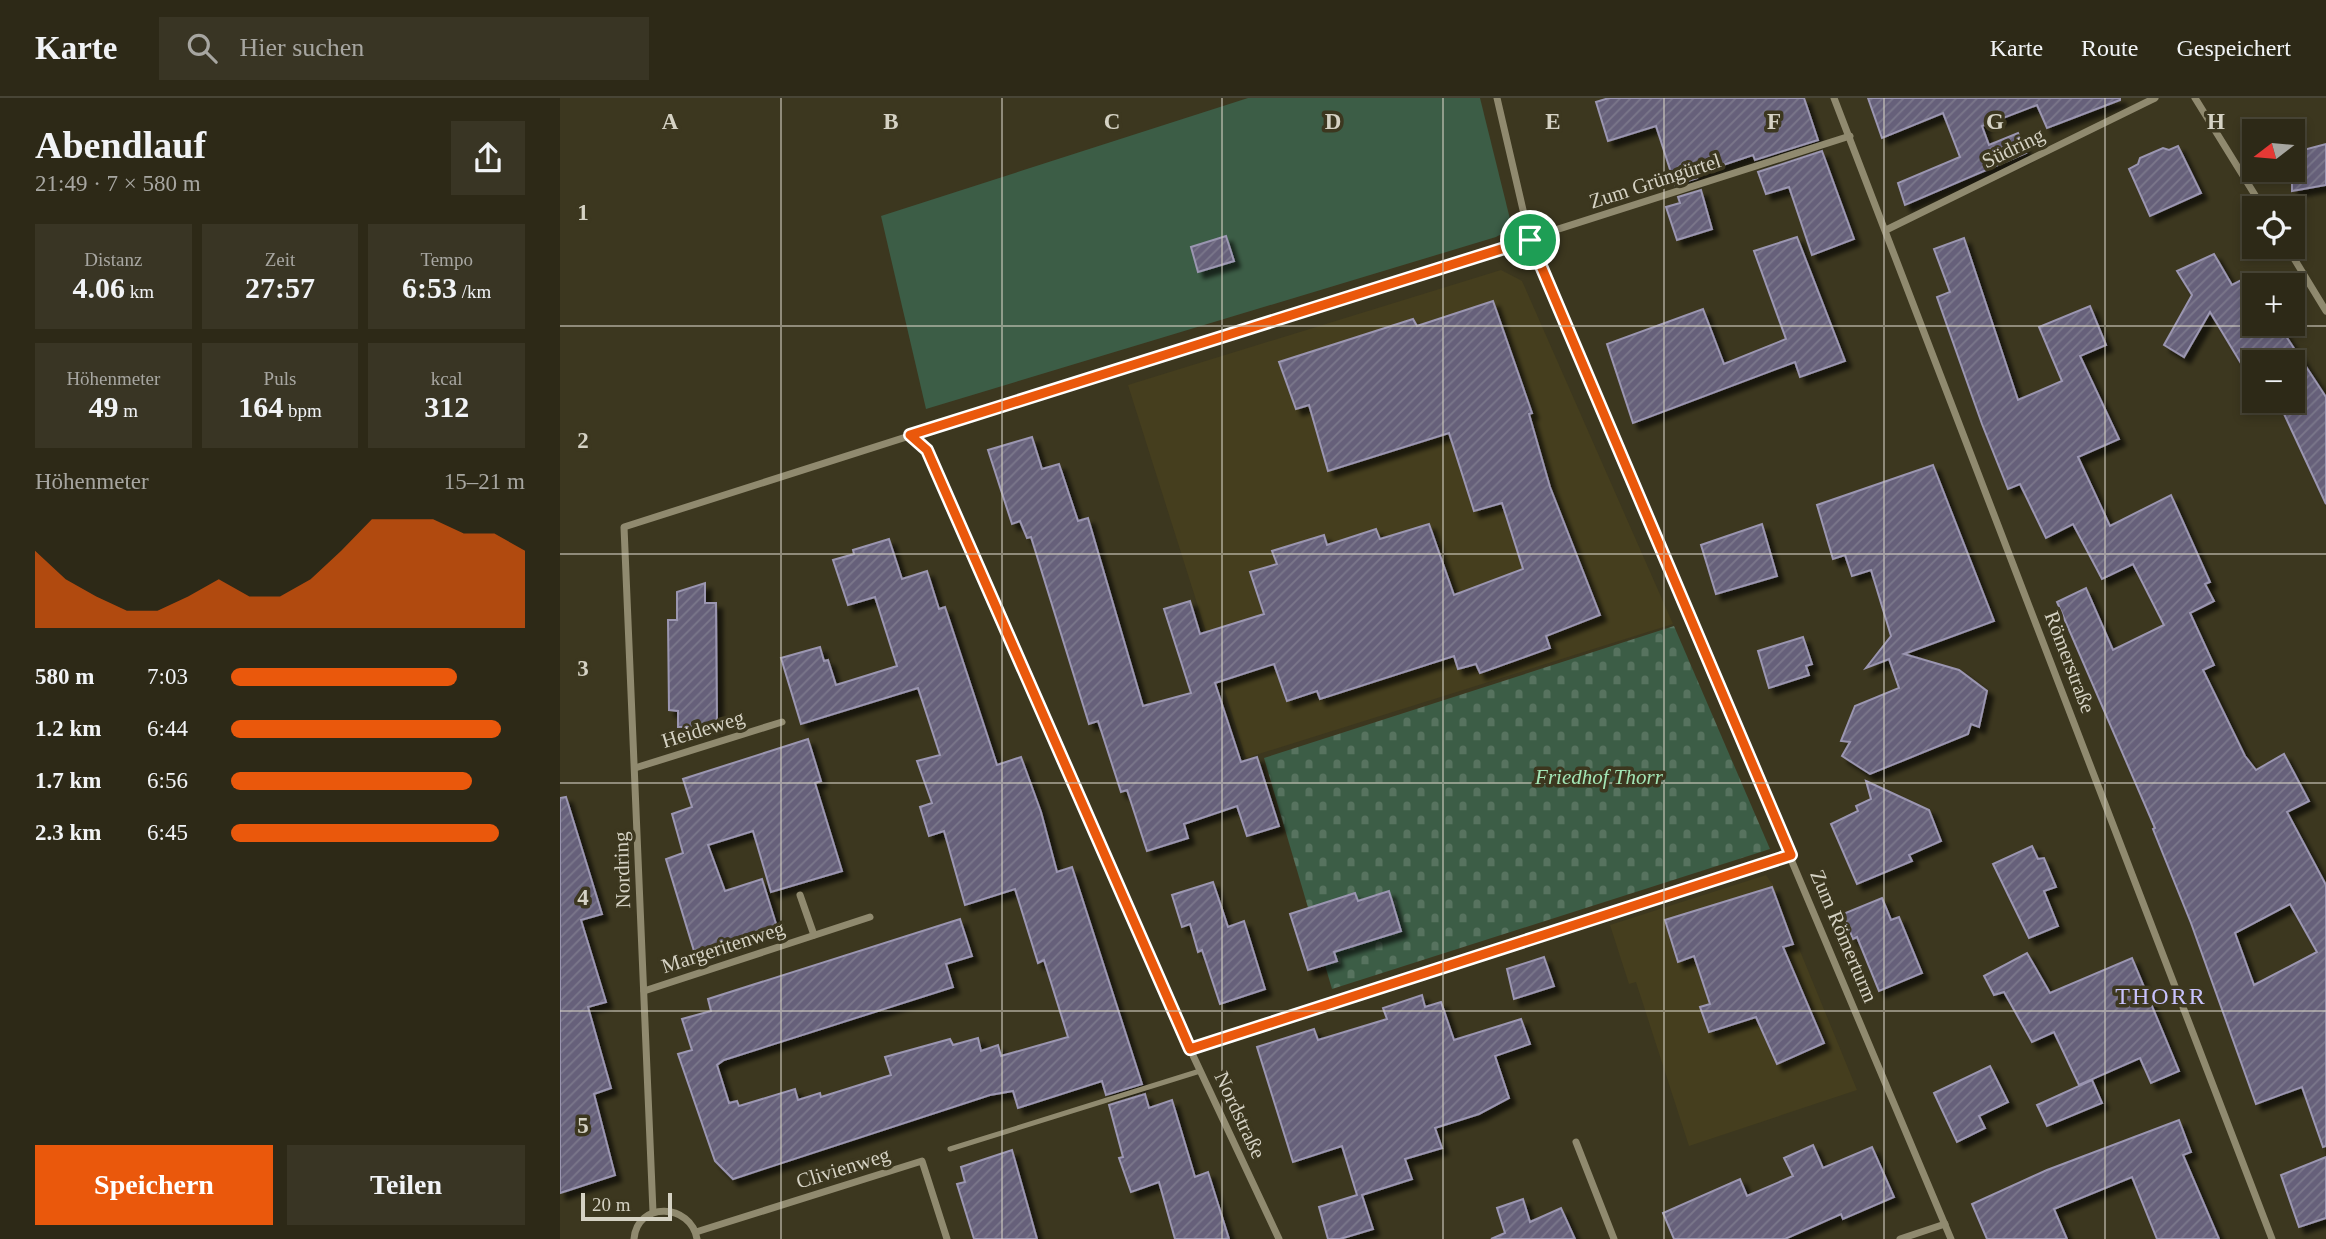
<!DOCTYPE html>
<html lang="de">
<meta charset="utf-8">
<style>
body{margin:0;font-family:"Times New Roman",serif;background:#393524;color:#f1f3f6;height:100vh;display:flex;flex-direction:column;font-size:26px;white-space:nowrap}
*{box-sizing:border-box;margin:0}
p{font-size:23px;color:#a7a6a1}
.icon{flex:none;width:38px;height:38px;fill:none;stroke:currentColor;stroke-width:2;stroke-linecap:round;stroke-linejoin:round}
.map{position:relative;flex:1;overflow:hidden}
.drawer{display:flex;flex-direction:column;background:#2d2917;width:560px}
.drawer>*{flex:none}
.needle{width:46px;rotate:254deg}
.buttons{position:absolute;left:1682px;top:21px;display:grid;gap:14px}
.buttons a{display:grid;place-items:center;width:63px;height:63px;border-radius:0px;background:#2d2917;box-shadow:0 4px 10px #0003,0 0 0 2px #484536;font-size:35px}
.scale{position:absolute;left:21px;bottom:18px;width:91px;box-sizing:border-box;padding-left:7px;border:4px solid #d5d2c4;border-top:0;font-size:19px;line-height:24px;white-space:nowrap;color:#d5d2c4;-webkit-text-stroke:5px #3c371f;paint-order:stroke}
.pin{position:absolute;display:grid;place-items:center;width:60px;height:60px;color:#fff;margin:-30px;border:4px solid #fff;border-radius:50%;box-shadow:0 2px 7px #0007}
.round{display:grid;place-items:center;flex:none;width:74px;height:74px;border-radius:0px;background:#393524}
.summary{display:flex;align-items:center;justify-content:space-between;height:119px;padding:0 35px}
h1{font-size:38px;font-weight:700;line-height:52px}
.metrics{display:grid;grid-template-columns:repeat(3,1fr);gap:10px;height:119px;padding:7px 35px}
.metrics div{display:grid;align-content:center;border-radius:0px;background:#393524;text-align:center}
.metrics b{font-size:30px;font-weight:700}
.metrics small{font-size:19px;font-weight:400}
.metrics p{font-size:19px}
.chart{height:196px;padding:14px 35px}
.chart p{display:flex;justify-content:space-between}
.chart svg{width:100%;height:126px;margin-top:7px;fill:#ea580c;opacity:.7}
.action{display:flex;gap:14px;margin-top:auto;padding:14px 35px}
.action a{flex:1;height:80px;border-radius:0px;background:#ea580c;color:#fff;font-size:28px;font-weight:700;line-height:80px;text-align:center}
.action a+a{background:#393524;color:#f1f3f6}
ul{padding:0 35px;list-style:none;font-size:23px}
li{display:grid;grid-template-columns:112px 84px 1fr;align-items:center;height:52px}
li i{height:18px;border-radius:9px;background:#ea580c}
header{display:flex;align-items:center;gap:42px;box-sizing:border-box;height:98px;padding:0 35px;background:#2d2917;border-bottom:2px solid #484536}
header strong{font-size:33px}
nav{display:flex;gap:38px;margin-inline-start:auto;font-size:24px}
.search{width:490px;height:63px;background:#393524;display:flex;align-items:center;gap:18px;box-sizing:border-box;padding:0 24px;border-radius:0px;color:#a7a6a1;font-size:26px}
main{display:flex;flex:1;min-height:0}
.map>svg:first-child{display:block}
.built{fill:#453e1e}
.cemetery{fill:url(#cemetery-stones)}
.park{fill:#3c5d46}
.building{fill:url(#building-hatch);stroke:#9b96b1;stroke-width:2;fill-rule:evenodd;filter:url(#shadow)}
.lines{fill:none;stroke-linecap:round;stroke-linejoin:round}
.lane{stroke:#908a6f;stroke-width:5}
.street{stroke:#908a6f;stroke-width:7}
.route-casing{stroke:#fff;stroke-width:14}
.route{stroke:#ea580c;stroke-width:9}
.grid{fill:none;stroke:#d5d2c4;stroke-width:2;stroke-opacity:0.55}
.labels{text-anchor:middle;stroke-width:7;stroke-linejoin:round;paint-order:stroke}
.street-label{font-size:21px;fill:#d5d2c4;stroke:#3c371f}
.park-label{font-size:21px;font-style:italic;fill:#a3e6b6;stroke:#3c371f}
.quarter-label{font-size:24px;letter-spacing:2px;fill:#c8c2fc;stroke:#3c371f}
.grid-label{font-size:23px;text-anchor:middle;font-weight:bold;fill:#d5d2c4;stroke:#3c371f;stroke-width:7;stroke-linejoin:round;paint-order:stroke}
</style>
<header>
<strong>Karte</strong>
<div class="search"><svg class="icon" aria-label="search" viewBox="0 0 24 24"><circle cx="10" cy="10" r="6"/><path d="M15 15l6 6"/></svg>Hier suchen</div>
<nav><a>Karte</a><a>Route</a><a>Gespeichert</a></nav>
</header>
<main>
<section class="drawer">
<div class="summary"><div><h1>Abendlauf</h1><p>21:49 · 7 × 580 m</p></div><a class="round"><svg class="icon" aria-label="share" viewBox="0 0 24 24"><path d="M12 15V3M7 8l5-5 5 5M5 13v7h14v-7"/></svg></a></div>
<div class="metrics">
<div><p>Distanz</p><b>4.06<small> km</small></b></div>
<div><p>Zeit</p><b>27:57</b></div>
<div><p>Tempo</p><b>6:53<small> /km</small></b></div>
</div>
<div class="metrics">
<div><p>Höhenmeter</p><b>49<small> m</small></b></div>
<div><p>Puls</p><b>164<small> bpm</small></b></div>
<div><p>kcal</p><b>312</b></div>
</div>
<div class="chart"><p><span>Höhenmeter</span>15–21 m</p>
<svg viewBox="0 0 160 44" preserveAspectRatio="none"><path d="M0 44V17L10 27L20 33L30 38L40 38L50 33L60 27L70 33L80 33L90 27L100 17L110 6L120 6L130 6L140 11L150 11L160 17V44z"/></svg>
</div>
<ul>
<li><b>580 m</b>7:03<i style="width:77%"></i></li>
<li><b>1.2 km</b>6:44<i style="width:92%"></i></li>
<li><b>1.7 km</b>6:56<i style="width:82%"></i></li>
<li><b>2.3 km</b>6:45<i style="width:91%"></i></li>
</ul>
<div class="action"><a>Speichern</a><a>Teilen</a></div>
</section>
<div class="map">
<svg width="1766" height="1141" viewBox="0 0 1766 1141">
<defs>
<pattern id="cemetery-stones" width="16" height="16" patternUnits="userSpaceOnUse" patternTransform="scale(1.75)"><rect width="16" height="16" fill="#3c5d46"/><path d="M2 7V4a2 2 0 0 1 4 0v3zM10 15v-3a2 2 0 0 1 4 0v3z" fill="#57735f"/></pattern>
<pattern id="building-hatch" width="6" height="6" patternUnits="userSpaceOnUse" patternTransform="scale(1.75)"><rect width="6" height="6" fill="#66617a"/><path d="M-1 1l2-2M0 6l6-6M5 7l2-2" fill="none" stroke="#7b778b"/></pattern>
<filter id="shadow"><feDropShadow dx="6" dy="6" stdDeviation="2" flood-color="#0009"/></filter>
</defs>
<rect width="100%" height="100%" fill="#3c371f"/>
<g class="built">
<polygon points="941,172 962,183 1113,526 686,660 568,287"/>
<polygon points="1206,777 1213,787 1297,992 1129,1048 1076,884 1069,886 1050,827"/>
</g>
<polygon class="cemetery" points="1114,528 1210,751 772,891 704,660"/>
<polygon class="park" points="688,0 920,0 950,121 947,133 936,139 366,311 321,118"/>
<g class="building">
<polygon points="1049,0 1244,0 1258,42 1195,62 1193,57 1136,76 1137,80 1115,87 1096,28 1048,43 1036,4"/>
<polygon points="1308,0 1560,0 1560,2 1487,30 1477,7 1422,28 1429,47 1458,35 1466,55 1345,107 1338,85 1400,59 1383,15 1322,40"/>
<polygon points="1766,46 1766,87 1732,93 1732,55"/>
<polygon points="1618,48 1641,95 1590,118 1569,71 1578,66 1580,60 1603,50 1609,52"/>
<polygon points="1262,53 1294,141 1252,157 1229,89 1206,96 1198,74"/>
<polygon points="1141,92 1152,131 1117,142 1106,109 1120,105 1118,99"/>
<polygon points="666,138 674,163 638,174 631,149"/>
<polygon points="1237,139 1285,263 1240,279 1235,264 1073,325 1047,246 1143,211 1164,266 1226,241 1194,153"/>
<path d="M1404 140 1458 302 1502 283 1479 229 1530 208 1546 247 1520 258 1559 341 1518 359 1550 428 1611 397 1650 484 1645 486 1654 503 1630 515 1654 567 1643 572 1685 658 1696 672 1724 656 1749 703 1727 714 1766 787V1048L1763 1049 1742 989 1696 1006 1631 825 1593 731 1595 730 1497 504 1526 490 1553 552 1604 527 1573 466 1542 481 1513 426 1486 440 1460 386 1448 391 1422 326 1377 199 1390 194 1374 151ZM1730 806 1757 854 1694 887 1675 835Z"/>
<polygon points="1654,156 1672,187 1689,178 1695,187 1694,226 1718,226 1766,299 1766,406 1718,303 1732,303 1732,264 1700,264 1694,252 1694,287 1650,214 1624,259 1604,247 1632,197 1617,173"/>
<polygon points="933,203 972,315 969,316 990,389 1040,517 986,538 990,550 920,575 916,566 898,571 894,558 760,601 757,593 727,603 714,566 655,585 681,664 697,659 719,728 687,738 677,708 624,726 628,740 587,753 567,692 561,694 538,623 529,626 471,439 467,440 460,423 452,426 428,352 472,339 482,371 499,366 518,423 528,420 583,608 631,595 604,511 630,503 640,536 704,516 690,474 717,466 712,453 764,437 767,447 816,431 820,441 869,426 894,497 963,471 942,405 914,413 889,335 768,373 749,307 736,311 719,264 853,221 857,228"/>
<polygon points="1373,367 1434,523 1344,556 1399,572 1427,593 1419,629 1411,626 1408,636 1310,676 1282,658 1290,644 1281,643 1295,608 1339,590 1329,561 1306,570 1331,538 1311,472 1292,478 1285,457 1273,461 1257,407"/>
<polygon points="1202,426 1217,478 1156,496 1141,447"/>
<polygon points="329,441 342,481 367,473 379,511 385,509 437,667 461,659 481,714 497,774 512,769 582,986 546,997 542,983 458,1010 453,993 430,997 173,1081 155,1063 118,956 132,952 122,921 151,913 148,901 400,821 412,858 386,866 393,889 164,962 157,967 169,1005 177,1003 179,1008 235,991 238,1002 260,995 261,999 331,977 325,959 390,941 393,947 418,940 421,953 438,947 441,958 508,939 484,862 478,865 455,791 405,807 384,733 369,738 360,709 372,705 357,663 380,657 358,590 241,626 221,560 260,549 264,563 268,562 276,587 337,568 315,499 288,507 273,462 294,456 293,452"/>
<polygon points="145,485 145,505 156,505 157,628 118,629 118,613 109,612 108,522 117,522 117,494"/>
<polygon points="1243,539 1252,566 1246,568 1249,577 1209,590 1198,553"/>
<polygon points="248,641 261,683 255,685 282,773 211,794 193,733 148,747 165,793 202,781 217,829 134,853 106,761 123,755 112,716 132,709 123,681"/>
<polygon points="1306,683 1369,712 1381,743 1349,757 1352,763 1297,786 1271,726 1298,713 1296,708 1311,701"/>
<polygon points="6,699 42,816 21,822 46,904 28,909 51,990 34,996 55,1077 0,1095 0,700"/>
<polygon points="1472,748 1478,761 1484,760 1496,789 1484,793 1498,828 1469,840 1433,766"/>
<polygon points="653,784 668,829 684,823 705,891 660,906 642,852 638,854 630,826 622,829 612,797"/>
<polygon points="1212,789 1233,846 1223,849 1264,945 1217,966 1196,919 1149,934 1140,909 1150,906 1134,858 1118,864 1105,822"/>
<polygon points="829,793 841,833 774,854 777,863 748,872 730,816 795,795 798,803"/>
<polygon points="1322,800 1331,822 1339,819 1362,875 1319,893 1297,839 1293,841 1283,816"/>
<polygon points="1467,855 1490,895 1572,860 1619,973 1591,985 1580,960 1519,987 1494,934 1472,944 1444,894 1434,897 1424,878"/>
<polygon points="984,859 994,888 954,901 947,871"/>
<polygon points="862,897 865,909 881,904 894,942 961,921 970,946 935,958 949,1000 919,1016 875,1030 882,1050 845,1061 852,1081 802,1097 813,1131 780,1141 768,1141 759,1109 797,1097 782,1048 733,1064 697,949 754,931 758,942 827,921 823,910"/>
<polygon points="1430,968 1448,1004 1419,1018 1425,1030 1397,1044 1374,995"/>
<polygon points="1532,982 1542,1005 1487,1028 1477,1007"/>
<polygon points="585,996 589,1010 612,1002 635,1079 648,1074 669,1141 615,1141 599,1084 571,1094 559,1060 563,1059 549,1007"/>
<polygon points="1619,1022 1631,1054 1623,1057 1659,1141 1597,1141 1572,1079 1494,1111 1507,1141 1427,1141 1412,1106 1487,1072"/>
<polygon points="1253,1047 1263,1070 1312,1049 1334,1099 1283,1121 1281,1116 1225,1141 1114,1141 1103,1115 1180,1081 1187,1098 1233,1078 1224,1060"/>
<polygon points="452,1052 477,1141 414,1141 397,1086 405,1084 401,1069"/>
<polygon points="1766,1059 1766,1120 1739,1129 1721,1077"/>
<polygon points="963,1101 970,1124 1001,1110 1015,1141 931,1141 945,1135 937,1110"/>
</g>
<g class="lines">
<polyline class="lane" points="390,1051 640,973"/>
<g class="street">
<polyline points="937,0 970,142 1391,1141"/>
<polyline points="1274,0 1712,1141"/>
<polyline points="1635,0 1703,110"/>
<polyline points="1326,132 1595,0"/>
<polyline points="1727,149 1766,213"/>
<polyline points="350,337 367,352 630,951 719,1141"/>
<polyline points="75,670 222,624"/>
<polyline points="240,797 254,837"/>
<polyline points="84,893 310,819"/>
<polyline points="630,951 1231,757"/>
<polyline points="1016,1044 1054,1141"/>
<polyline points="93,1114 64,429 1290,38"/>
<polyline points="136,1134 362,1063 387,1141"/>
<path d="M74 1141C77 1103 131 1105 137 1141"/>
<polyline points="1340,1141 1385,1126"/>
</g>
</g>
<g class="lines">
<g class="route-casing">
<polygon id="route" points="970,142 1231,757 630,951 367,352 350,337"/>
</g>
<use href="#route" class="route"/>
</g>
<path class="grid" d="M221 0V1141M442 0V1141M662 0V1141M883 0V1141M1104 0V1141M1324 0V1141M1545 0V1141M0 228H1766M0 456H1766M0 685H1766M0 913H1766"/>
<g class="labels">
<g class="street-label">
<text transform="translate(1453 50) rotate(-26)" y="7">Südring</text>
<text transform="translate(1095 83) rotate(-18)" y="7">Zum Grüngürtel</text>
<text transform="translate(1510 564) rotate(69)" y="7">Römerstraße</text>
<text transform="translate(143 631) rotate(-17)" y="7">Heideweg</text>
<text transform="translate(62 772) rotate(-92)" y="7">Nordring</text>
<text transform="translate(1284 838) rotate(67)" y="7">Zum Römerturm</text>
<text transform="translate(163 849) rotate(-18)" y="7">Margeritenweg</text>
<text transform="translate(680 1017) rotate(65)" y="7">Nordstraße</text>
<text transform="translate(283 1070) rotate(-17)" y="7">Clivienweg</text>
</g>
<g class="park-label">
<text x="1039" y="686">Friedhof Thorr</text>
</g>
<g class="quarter-label">
<text x="1601" y="906">THORR</text>
</g>
</g>
<g class="grid-label">
<text x="110" y="31">A</text>
<text x="331" y="31">B</text>
<text x="552" y="31">C</text>
<text x="773" y="31">D</text>
<text x="993" y="31">E</text>
<text x="1214" y="31">F</text>
<text x="1435" y="31">G</text>
<text x="1656" y="31">H</text>
<text x="23" y="122">1</text>
<text x="23" y="350">2</text>
<text x="23" y="578">3</text>
<text x="23" y="807">4</text>
<text x="23" y="1035">5</text>
</g>
</svg>
<div class="buttons">
<a><svg class="needle" viewBox="-14 -14 28 28"><path d="M0-13l5 13h-10z" fill="#e53935"/><path d="M0 13l5-13h-10z" fill="#a7a6a1"/></svg></a>
<a><svg class="icon" aria-label="locate" viewBox="0 0 24 24"><circle cx="12" cy="12" r="6"/><path d="M12 2v4M12 18v4M2 12h4M18 12h4"/></svg></a>
<a>+</a>
<a>−</a>
</div>
<div class="scale">20 m</div>
<div class="pin" style="left:970px;top:142px;background:#1e9e55"><svg class="icon" aria-label="arrive" viewBox="0 0 24 24"><path d="M6 21V4h12l-3 4 3 4H6"/></svg></div>
</div>
</main>
